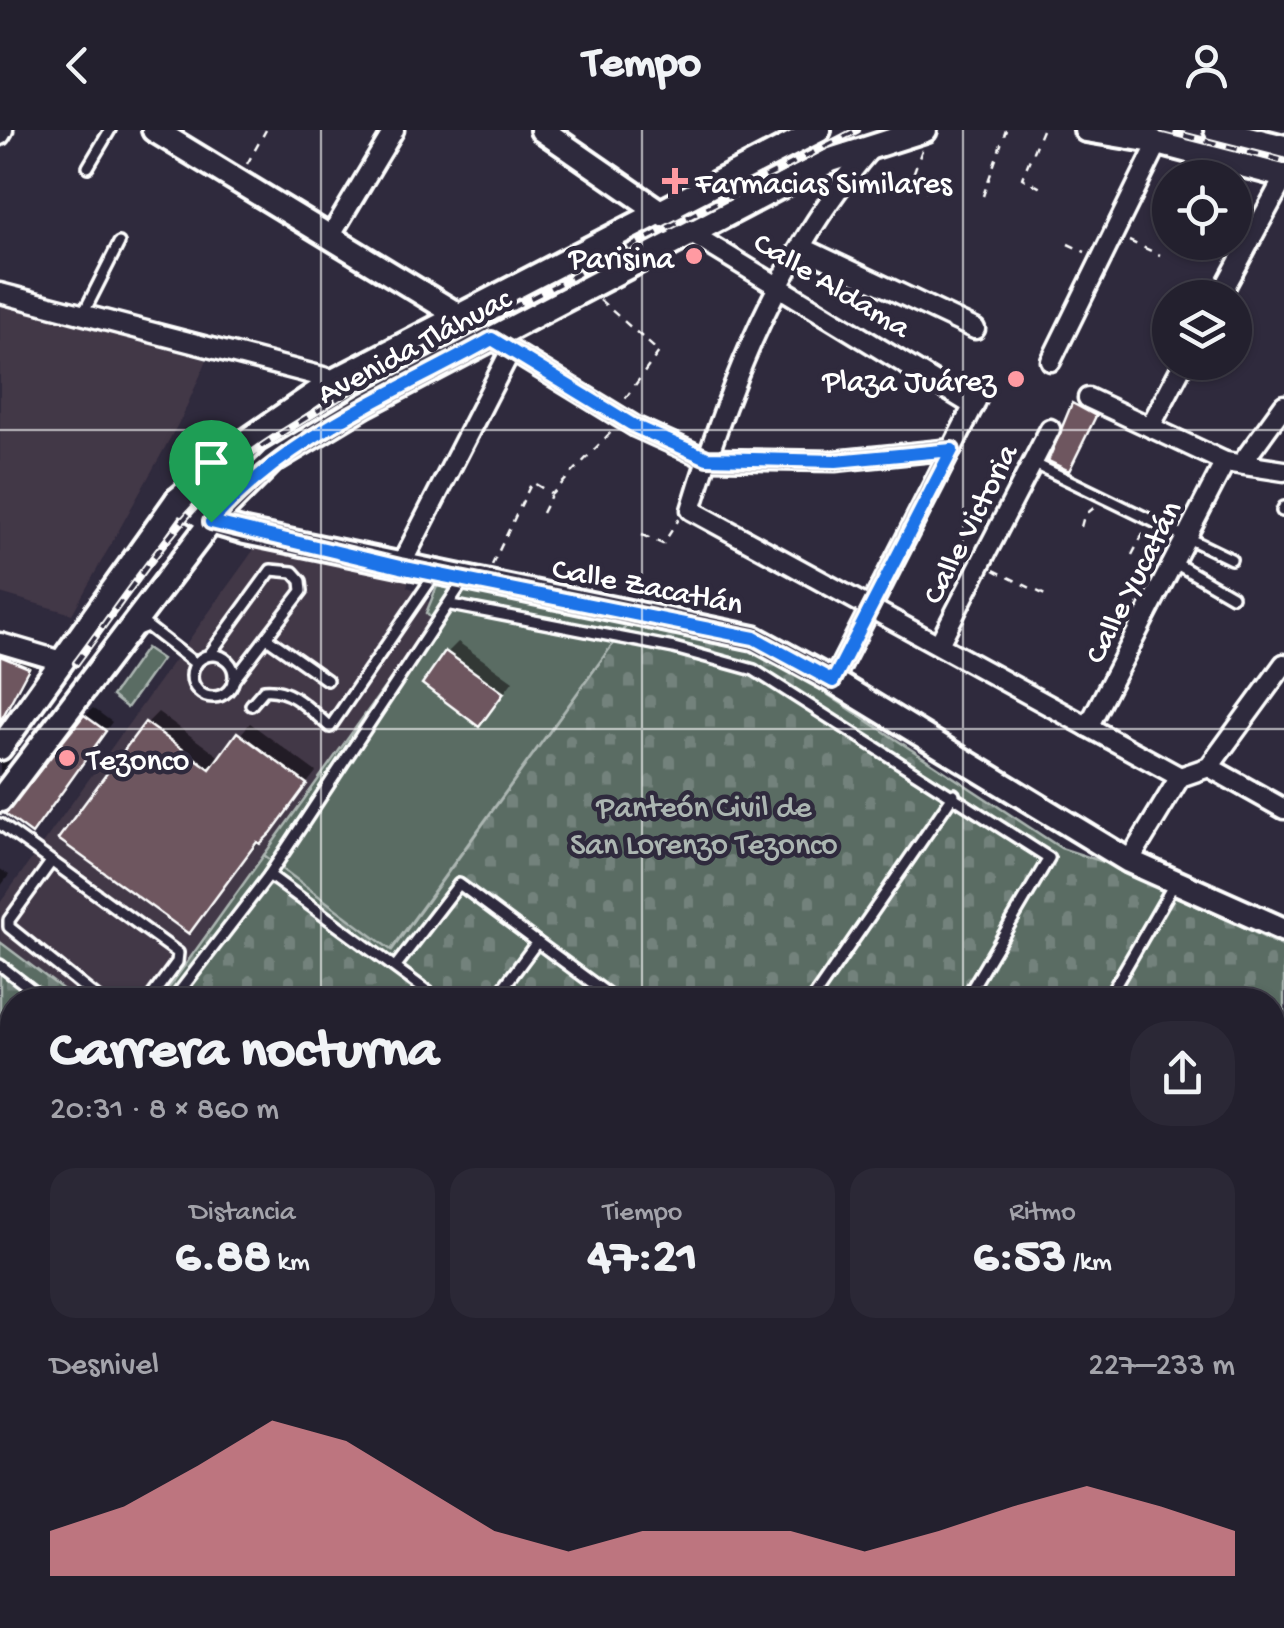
<!DOCTYPE html>
<html lang="es">
<meta charset="utf-8">
<style>
body{margin:0;font-family:"Gochi Hand",sans-serif;background:#2b2836;color:#f1f3f6;height:100vh;display:flex;flex-direction:column;font-size:38px;white-space:nowrap}
*{box-sizing:border-box;margin:0}
p{font-size:32px;color:#a3a3aa}
.icon{flex:none;width:55px;height:55px;fill:none;stroke:currentColor;stroke-width:2;stroke-linecap:round;stroke-linejoin:round}
.map{position:relative;flex:1;overflow:hidden}
.sheet{position:absolute;left:0px;top:858px;width:1285px;height:642px;display:flex;flex-direction:column;background:#23202e;border-radius:40px 40px 0 0;box-shadow:0 2px 8px #0004,0 0 0 2px #403e4a}
.sheet>*{flex:none}
.controls{position:absolute;left:1152px;top:30px;display:grid;gap:20px}
.controls a{display:grid;place-items:center;width:100px;height:100px;border-radius:50%;background:#23202e;box-shadow:0 2px 8px #0004,0 0 0 2px #403e4a;font-size:50px}
.pin{position:absolute;display:grid;place-items:center;width:85px;height:85px;color:#fff;margin:-102px -42px;border-radius:50% 50% 50% 0;rotate:-45deg;box-shadow:0 0 10px #0007}
.pin .icon{rotate:45deg}
.round{display:grid;place-items:center;flex:none;width:105px;height:105px;border-radius:40px;background:#2b2836}
.overview{display:flex;align-items:center;justify-content:space-between;height:170px;padding:0 50px}
h1{font-size:55px;font-weight:800;line-height:75px}
.stats{display:grid;grid-template-columns:repeat(3,1fr);gap:15px;height:170px;padding:10px 50px}
.stats div{display:grid;align-content:center;border-radius:25px;background:#2b2836;text-align:center}
.stats b{font-size:50px;font-weight:800}
.stats small{font-size:28px;font-weight:400}
.stats p{font-size:28px}
.chart{height:280px;padding:20px 50px}
.chart p{display:flex;justify-content:space-between}
.chart svg{width:100%;height:180px;margin-top:10px;fill:#ff9aa2;opacity:.7}
header{display:flex;justify-content:space-between;align-items:center;height:130px;padding:0 50px;background:#23202e;font-size:45px;font-weight:800}
.map>svg:first-child{display:block}
.built{fill:#423747}
.cemetery{fill:url(#cemetery-stones);stroke:#acb6b2;stroke-width:2.5}
.park{fill:#5a6c64;stroke:#acb6b2;stroke-width:2.5}
.shadow{fill:#0007}
.building{fill:#6e565f;stroke:#fff;stroke-width:2.5}
.lines{fill:none;stroke-linecap:round;stroke-linejoin:round}
.lane-casing{stroke:#fff;stroke-width:16}
.street-casing{stroke:#fff;stroke-width:25}
.secondary-casing{stroke:#fff;stroke-width:30}
.path{stroke:#fff;stroke-width:2.5;stroke-dasharray:8 8;stroke-linecap:butt}
.lane{stroke:#2f2a3d;stroke-width:9}
.street{stroke:#2f2a3d;stroke-width:18}
.secondary{stroke:#2f2a3d;stroke-width:22}
.rail-casing{stroke:#fff;stroke-width:8}
.rail{stroke:#2f2a3d;stroke-width:4;stroke-dasharray:11;stroke-linecap:butt}
.route-casing{stroke:#fff;stroke-width:20}
.route{stroke:#1a73e8;stroke-width:12}
.grid{fill:none;stroke:#fff;stroke-width:2.5;stroke-opacity:0.55}
.poi-dot{fill:#ff9aa2;stroke:#2f2a3d;stroke-width:4}
.labels{text-anchor:middle;stroke-width:9;stroke-linejoin:round;paint-order:stroke}
.poi-label{font-size:32px;fill:#fff;stroke:#2f2a3d;text-anchor:start}
.street-label{font-size:32px;fill:#fff;stroke:#2f2a3d}
.park-label{font-size:32px;fill:#acb6b2;stroke:#2f2a3d}
</style>
<header><svg class="icon" aria-label="back" viewBox="0 0 24 24"><path d="M15 5l-7 7 7 7"/></svg>Tempo<svg class="icon" aria-label="person" viewBox="0 0 24 24"><circle cx="12" cy="8" r="4"/><path d="M4 21q1-7 8-7t8 7"/></svg></header>
<div class="map">
<svg width="1284" height="1498" viewBox="0 0 1284 1498">
<defs>
<pattern id="cemetery-stones" width="16" height="16" patternUnits="userSpaceOnUse" patternTransform="scale(2.5)"><rect width="16" height="16" fill="#5a6c64"/><path d="M2 7V4a2 2 0 0 1 4 0v3zM10 15v-3a2 2 0 0 1 4 0v3z" fill="#73827b"/></pattern>
</defs>
<rect width="100%" height="100%" fill="#2f2a3d"/>
<filter id="ink" filterUnits="userSpaceOnUse"><feTurbulence type="fractalNoise" baseFrequency=".01" numOctaves="2"/><feDisplacementMap in="SourceGraphic" scale="20" xChannelSelector="R" yChannelSelector="G"/><feConvolveMatrix kernelMatrix="1 2 1 2 8 2 1 2 1" color-interpolation-filters="sRGB"/></filter>
<g filter="url(#ink)">
<g class="built">
<polygon points="0,175 207,230 182,287 72,484 0,463"/>
<polygon points="255,418 409,450 407,457 419,461 417,469 433,473 434,489 160,870 77,870 0,812 0,773"/>
</g>
<polygon class="cemetery" points="628,493 760,520 1061,718 1125,739 1284,817 1284,1498 0,1498 0,812 77,870 12,870 12,1488 1272,1488 1272,870 160,870 264,725 392,820"/>
<g class="park">
<polygon points="438,454 628,493 391,820 264,725 433,490 426,483"/>
<polygon points="146,518 162,529 127,578 112,566"/>
</g>
<g class="shadow">
<polygon points="1082,266 1103,277 1068,338 1051,330 1074,274"/>
<polygon points="458,512 513,551 489,583 447,523"/>
<polygon points="0,513 36,530 0,592"/>
<polygon points="93,578 112,592 40,692 85,586"/>
<polygon points="158,582 221,628 250,593 316,642 189,800 147,593"/>
<polygon points="0,622 15,624 0,644"/>
<polygon points="0,739 9,745 0,757"/>
</g>
<g class="building">
<polygon points="1072,273 1096,286 1069,341 1048,331"/>
<polygon points="445,521 504,563 479,597 422,554"/>
<polygon points="0,526 29,538 0,592"/>
<polygon points="84,585 106,601 32,704 5,684"/>
<polygon points="145,592 210,639 237,602 307,654 271,703 260,714 257,712 189,804 58,709"/>
</g>
<g class="lines">
<g class="lane-casing">
<g id="lane">
<polyline points="88,37 110,0"/>
<polyline points="83,184 119,113"/>
<polyline points="1033,333 1231,429"/>
<polyline points="1282,381 1284,377"/>
<polyline points="1175,433 1232,466"/>
<polyline points="451,475 674,518 754,540 1049,728 965,870"/>
<polyline points="137,500 147,496 196,534"/>
<polyline points="267,508 327,550"/>
<polyline points="209,525 271,440 293,442 301,451 302,461 233,551"/>
<circle cx="213" cy="546" r="21"/>
<path d="M251 575 264 560C291 557 311 581 330 597L435 444"/>
<polyline points="0,694 178,823 177,832 149,870"/>
<polyline points="51,732 9,790 9,797 100,870"/>
<polyline points="269,745 439,870"/>
<polyline points="0,835 45,870"/>
<polyline points="395,837 459,754 537,812"/>
<polyline points="173,870 269,745 464,450"/>
<polyline points="494,870 537,812 616,870"/>
<polyline points="812,870 954,664"/>
<polyline points="1107,870 1174,754"/>
<polyline points="0,995 12,1004"/>
<polyline points="1272,1055 1284,1062"/>
<polyline points="0,1111 12,1093"/>
<polyline points="0,1182 12,1192"/>
<polyline points="0,1305 12,1314"/>
<polyline points="1272,1357 1284,1357"/>
<polyline points="0,1381 12,1364"/>
<polyline points="1272,1383 1284,1383"/>
<polyline points="252,1488 266,1498"/>
<polyline points="421,1488 436,1498"/>
<polyline points="669,1488 669,1498"/>
<polyline points="691,1488 691,1498"/>
<polyline points="976,1488 977,1498"/>
<polyline points="363,1498 370,1488"/>
<polyline points="616,1498 623,1488"/>
</g>
</g>
<g class="street-casing">
<g id="street">
<polyline points="0,5 3,0"/>
<path d="M871 18C781 122 730 251 691 380L1180 647"/>
<polyline points="692,104 974,276"/>
<polyline points="331,105 394,0"/>
<polyline points="801,117 975,199"/>
<polyline points="0,163 335,250"/>
<polyline points="1219,168 1284,48"/>
<polyline points="492,209 636,297 707,329 835,331 952,319"/>
<polyline points="1051,231 1158,13"/>
<polyline points="1088,268 1225,332 1284,341"/>
<polyline points="1150,297 1184,232"/>
<polyline points="1242,333 1284,275"/>
<polyline points="400,437 509,224"/>
<polyline points="0,513 61,531"/>
<polyline points="939,514 1050,299"/>
<polyline points="833,551 977,269"/>
<polyline points="1088,597 1225,332"/>
<polyline points="1209,637 1284,679"/>
<polyline points="1129,731 1180,647 1209,637 1284,534"/>
</g>
</g>
<g class="secondary-casing">
<g id="secondary">
<polyline points="154,0 458,185"/>
<polyline points="542,0 692,104"/>
<polyline points="1086,0 1147,10 1284,46"/>
<polyline points="1216,0 1284,17"/>
<polyline points="177,370 211,392 245,402 754,508 833,551 1129,731 1284,800"/>
<polyline points="0,618 177,370 249,309 335,250 819,0"/>
<polyline points="0,670 211,392 272,331 365,275 831,30 925,0"/>
</g>
</g>
<g class="path">
<polyline points="1042,0 1022,48 1043,59"/>
<polyline points="922,20 911,50 928,56 925,66"/>
<polyline points="247,34 266,0"/>
<polyline points="983,66 1006,0"/>
<polyline points="1129,111 1160,125"/>
<polyline points="1068,114 1085,122"/>
<polyline points="600,170 659,222 625,269"/>
<polyline points="542,383 551,365"/>
<polyline points="1081,397 1084,386 1096,376"/>
<polyline points="642,405 663,414 679,389"/>
<polyline points="1132,425 1145,400"/>
<polyline points="492,435 532,352 552,364 612,301"/>
<polyline points="994,440 1051,468"/>
</g>
<use href="#lane" class="lane"/>
<use href="#street" class="street"/>
<use href="#secondary" class="secondary"/>
<g class="rail-casing">
<g id="rail">
<polyline points="1163,0 1284,31"/>
<path d="M76 533C123 470 167 402 223 347 258 314 303 291 343 265L857 0"/>
</g>
</g>
<use href="#rail" class="rail"/>
</g>
</g>
<g class="lines" filter="url(#ink)">
<g class="route-casing">
<path id="route" d="M492 209 636 297 707 328 836 331 952 320 833 551 754 508 400 437 211 392C291 303 390 266 492 209Z"/>
</g>
<use href="#route" class="route"/>
</g>
<path class="grid" d="M321 0V870M642 0V870M963 0V870M0 300H1284M0 599H1284M0 899H12M1272 899H1284M0 1198H12M1272 1198H1284M321 1488V1498M642 1488V1498M963 1488V1498"/>
<g class="poi-dot">
<path d="M670 36h10v10h10v10h-10v10h-10v-10h-10v-10h10z"/>
<circle cx="694" cy="126" r="10"/>
<circle cx="1016" cy="249" r="10"/>
<circle cx="67" cy="628" r="10"/>
</g>
<g class="labels">
<g class="poi-label">
<text x="695" y="62">Farmacias Similares</text>
<text x="674" y="137" text-anchor="end">Parisina</text>
<text x="996" y="260" text-anchor="end">Plaza Juárez</text>
<text x="87" y="639">Tezonco</text>
</g>
<g class="street-label">
<text transform="translate(833 153) rotate(31)" y="11">Calle Aldama</text>
<text transform="translate(413 214) rotate(-28)" y="11">Avenida Tláhuac</text>
<text transform="translate(968 393) rotate(-63)" y="11">Calle Victoria</text>
<text transform="translate(1131 451) rotate(-63)" y="11">Calle Yucatán</text>
<text transform="translate(648 454) rotate(11)" y="11">Calle Zacatlán</text>
</g>
<g class="park-label">
<text x="704" y="686">Panteón Civil de<tspan x="704" dy="37">San Lorenzo Tezonco</tspan></text>
</g>
</g>
</svg>
<div class="controls">
<a><svg class="icon" aria-label="locate" viewBox="0 0 24 24"><circle cx="12" cy="12" r="6"/><path d="M12 2v4M12 18v4M2 12h4M18 12h4"/></svg></a>
<a><svg class="icon" aria-label="layers" viewBox="0 0 24 24"><path d="M12 4l9 5-9 5-9-5zM3 14l9 5 9-5"/></svg></a>
</div>
<div class="pin" style="left:211px;top:392px;background:#1e9e55"><svg class="icon" aria-label="arrive" viewBox="0 0 24 24"><path d="M6 21V4h12l-3 4 3 4H6"/></svg></div>
<section class="sheet">
<div class="overview"><div><h1>Carrera nocturna</h1><p>20:31 · 8 × 860 m</p></div><a class="round"><svg class="icon" aria-label="share" viewBox="0 0 24 24"><path d="M12 15V3M7 8l5-5 5 5M5 13v7h14v-7"/></svg></a></div>
<div class="stats">
<div><p>Distancia</p><b>6.88<small> km</small></b></div>
<div><p>Tiempo</p><b>47:21</b></div>
<div><p>Ritmo</p><b>6:53<small> /km</small></b></div>
</div>
<div class="chart"><p><span>Desnivel</span>227–233 m</p>
<svg viewBox="0 0 160 44" preserveAspectRatio="none"><path d="M0 44V33L10 27L20 17L30 6L40 11L50 22L60 33L70 38L80 33L90 33L100 33L110 38L120 33L130 27L140 22L150 27L160 33V44z"/></svg>
</div>
</section>
</div>
